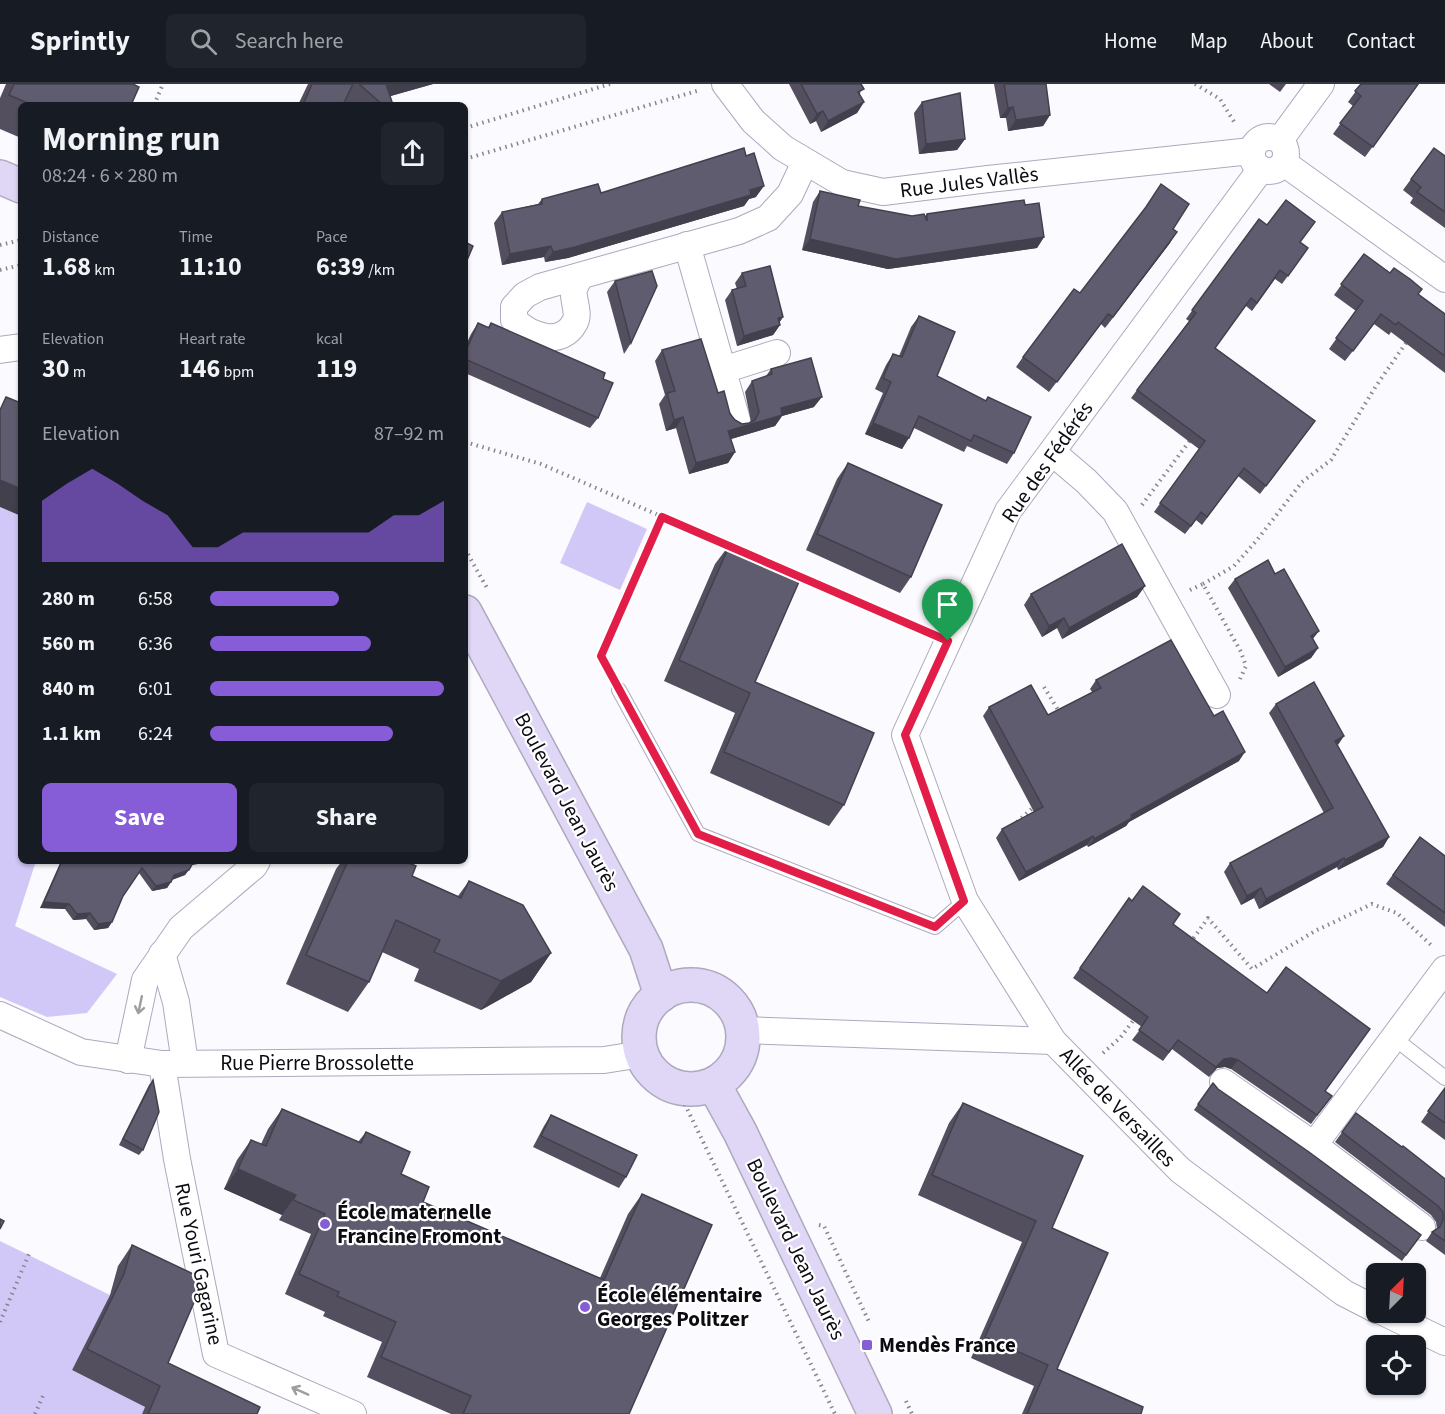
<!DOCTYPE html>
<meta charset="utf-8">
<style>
body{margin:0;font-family:"Source Sans 3",sans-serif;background:#20242c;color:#f1f3f6;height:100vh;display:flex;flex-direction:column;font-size:22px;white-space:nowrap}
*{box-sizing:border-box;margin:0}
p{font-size:20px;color:#9ea1a6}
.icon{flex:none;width:33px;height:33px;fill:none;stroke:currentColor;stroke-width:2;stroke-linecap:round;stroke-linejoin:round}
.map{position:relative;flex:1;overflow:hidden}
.details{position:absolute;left:18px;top:18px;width:450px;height:762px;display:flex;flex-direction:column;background:#171b24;border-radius:9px;box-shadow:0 2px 4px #0004}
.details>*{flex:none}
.needle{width:39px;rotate:24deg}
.tools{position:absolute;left:1366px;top:1179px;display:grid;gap:12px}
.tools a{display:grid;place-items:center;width:60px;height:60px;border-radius:9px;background:#171b24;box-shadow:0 2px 4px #0004;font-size:30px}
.pin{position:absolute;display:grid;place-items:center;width:51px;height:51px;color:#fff;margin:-62px -26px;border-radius:50% 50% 50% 0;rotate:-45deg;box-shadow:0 0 6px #0007}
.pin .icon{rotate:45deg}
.round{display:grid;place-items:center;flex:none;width:63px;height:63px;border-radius:9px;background:#20242c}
.headline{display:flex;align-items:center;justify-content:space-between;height:102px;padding:0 24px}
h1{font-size:33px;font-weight:700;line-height:45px}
.stats{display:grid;grid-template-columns:repeat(3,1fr);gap:9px;height:102px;padding:6px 24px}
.stats div{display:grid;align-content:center}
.stats b{font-size:26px;font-weight:700}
.stats small{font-size:16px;font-weight:400}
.stats p{font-size:16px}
.chart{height:168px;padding:12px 24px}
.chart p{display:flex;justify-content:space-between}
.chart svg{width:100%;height:108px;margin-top:6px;fill:#865dd7;opacity:.7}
.primary-button{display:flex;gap:12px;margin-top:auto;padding:12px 24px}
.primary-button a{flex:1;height:69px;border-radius:9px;background:#865dd7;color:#fff;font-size:24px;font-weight:700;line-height:69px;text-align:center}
.primary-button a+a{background:#20242c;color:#f1f3f6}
ul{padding:0 24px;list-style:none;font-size:20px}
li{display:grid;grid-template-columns:96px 72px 1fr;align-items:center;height:45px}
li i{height:15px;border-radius:8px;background:#865dd7}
header{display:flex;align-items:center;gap:36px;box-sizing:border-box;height:84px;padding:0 30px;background:#171b24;border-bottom:2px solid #363941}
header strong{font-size:28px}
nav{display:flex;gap:33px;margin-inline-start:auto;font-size:21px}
.search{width:420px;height:54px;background:#20242c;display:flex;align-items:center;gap:15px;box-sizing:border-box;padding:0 21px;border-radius:9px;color:#9ea1a6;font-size:22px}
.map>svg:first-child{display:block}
.green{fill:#d2c8f7}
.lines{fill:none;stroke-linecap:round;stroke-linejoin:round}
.lane-casing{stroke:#ada9be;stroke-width:16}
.street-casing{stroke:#ada9be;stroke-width:28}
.secondary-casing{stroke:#ada9be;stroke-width:36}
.path{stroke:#88868c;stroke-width:4;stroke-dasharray:1.5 4.5;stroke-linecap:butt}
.lane{stroke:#fff;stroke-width:14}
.street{stroke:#fff;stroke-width:26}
.secondary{stroke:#e0d6f6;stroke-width:33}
.wall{fill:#534f5f}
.shaded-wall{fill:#43404e}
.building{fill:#605c6f;stroke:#43404e;stroke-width:1.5}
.oneway{stroke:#9e9da0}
.route-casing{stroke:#fff;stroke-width:12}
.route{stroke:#e11d48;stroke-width:8}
.poi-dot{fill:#865dd7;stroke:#fff;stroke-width:2}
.labels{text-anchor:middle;stroke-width:4.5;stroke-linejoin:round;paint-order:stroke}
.street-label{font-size:21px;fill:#0d0b12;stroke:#fff}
.poi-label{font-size:21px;font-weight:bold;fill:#0d0b12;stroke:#fff;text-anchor:start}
</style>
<header>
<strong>Sprintly</strong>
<div class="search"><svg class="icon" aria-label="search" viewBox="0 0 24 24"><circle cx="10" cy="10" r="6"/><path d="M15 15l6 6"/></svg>Search here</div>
<nav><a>Home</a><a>Map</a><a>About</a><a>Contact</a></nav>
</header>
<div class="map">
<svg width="1445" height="1330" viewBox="0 0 1445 1330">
<rect width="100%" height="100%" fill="#fbfafe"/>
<g class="green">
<polygon points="587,418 647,445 620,506 560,479"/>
<polygon points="0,423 21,432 21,777 36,777 15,842 117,890 87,929 47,933 0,913"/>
<polygon points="0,1157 110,1211 72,1286 145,1323 142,1330 0,1330"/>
</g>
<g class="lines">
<g class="lane-casing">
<g id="lane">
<polyline points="619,606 698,750 935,843 965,817"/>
<polyline points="1394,954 1445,994"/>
</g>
</g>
<g class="street-casing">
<g id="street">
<polyline points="725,0 753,37 783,64 842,99 883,108 988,95 1251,67"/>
<circle cx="1269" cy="70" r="17"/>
<polyline points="1280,56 1321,0"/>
<polyline points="1284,79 1445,195"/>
<polyline points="1261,85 1008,427 905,651 965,817 1053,957 1180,1086 1344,1209 1377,1226"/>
<polyline points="687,161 737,336"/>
<path d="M580 192C579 196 575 201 574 205 572 215 580 228 575 238 562 264 530 252 514 236V223L525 211 540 203 739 147 768 134 790 110 805 78"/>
<polyline points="0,266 21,263"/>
<polyline points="723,286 777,269"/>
<polyline points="1052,368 1086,397 1115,427 1217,611"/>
<polyline points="162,870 176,918 185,979"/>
<polyline points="0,931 81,968 162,980 604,976 642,970"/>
<polyline points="743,946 1053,957"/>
<polyline points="128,976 145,896 181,844 254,782 257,777"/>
<polyline points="162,980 177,1075 216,1270 353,1330"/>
<polyline points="1223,998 1314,1061 1445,885"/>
<polyline points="1314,1061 1422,1143"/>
<polyline points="1383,1228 1445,1258"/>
</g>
</g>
<g class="secondary-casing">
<g id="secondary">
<polyline points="0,93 21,102"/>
<polyline points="465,528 646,865 661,911"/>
<circle cx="691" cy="953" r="52"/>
<polyline points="714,1001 740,1048 875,1330"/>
</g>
</g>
<g class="path">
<polyline points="1195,0 1220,15 1236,41"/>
<polyline points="154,21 163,0"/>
<polyline points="465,44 610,0"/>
<polyline points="465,75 700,6"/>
<polyline points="0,161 21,156"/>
<polyline points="0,186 21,181"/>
<polyline points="465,358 541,380 732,463"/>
<polyline points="1142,421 1191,355"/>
<polyline points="465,465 487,504"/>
<polyline points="797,491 925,547"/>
<polyline points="1203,500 1234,482 1257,456 1302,398 1331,376 1376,302 1408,256"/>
<polyline points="1190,506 1203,500 1241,568 1246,582 1240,595"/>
<polyline points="610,588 601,571 662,433"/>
<polyline points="1044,603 1060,629"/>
<polyline points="1017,738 1036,721"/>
<polyline points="1190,859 1208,834 1252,885 1315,847 1372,820 1397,829 1432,862"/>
<polyline points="1103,969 1120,954 1136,933"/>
<polyline points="677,1004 835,1330"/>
<polyline points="819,1141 824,1142 870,1240"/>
<polyline points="0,1238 29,1170"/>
<polyline points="906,1317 912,1330"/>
<polyline points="35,1330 43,1312"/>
</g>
<use href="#lane" class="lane"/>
<use href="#street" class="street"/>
<use href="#secondary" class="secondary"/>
</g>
<g class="wall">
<polygon points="6,0 133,0 131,21 21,21 21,54 0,45 0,14"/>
<polygon points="308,0 433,0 390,12 393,21 349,21 345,18 343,21 298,21"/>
<polygon points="789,0 861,0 860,11 864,18 857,29 821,48 816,37 810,40"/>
<polygon points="994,0 1046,0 1050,31 1043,42 1008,47 1006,34 1000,34"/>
<polygon points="1269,0 1286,0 1280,8"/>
<polygon points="1361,0 1419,0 1365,73 1333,50 1353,22 1348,18"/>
<polygon points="922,18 965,55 957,66 919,70 914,29"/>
<polygon points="1434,64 1445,72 1445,144 1410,119 1413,114 1403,106"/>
<polygon points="820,107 858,122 912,132 925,132 927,130 1025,121 1044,153 1037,164 888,185 802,166 813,118"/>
<polygon points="601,109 756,113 749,115 744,122 568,174 545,178 544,173 502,181 494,139 502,128 538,120 542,115"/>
<polygon points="1259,135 1267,141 1308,164 1282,200 1275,195 1252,227 1246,222 1215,264 1315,337 1260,410 1238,392 1202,441 1196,436 1185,450 1154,428 1199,365 1131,314 1189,237 1186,235"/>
<polygon points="1173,145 1170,159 1105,244 1101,240 1049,308 1016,283 1023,273 1080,209"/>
<polygon points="1364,170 1445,230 1445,289 1391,248 1389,251 1374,240 1345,277 1329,265 1356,227 1334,211"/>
<polygon points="742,189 783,233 779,239 780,241 773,251 737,262 725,216 732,206 737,205 735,199"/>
<polygon points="615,197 631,259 624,270 607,208"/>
<polygon points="919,232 937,292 985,317 988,313 1014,369 1007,380 967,362 964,368 914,344 902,365 865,350 883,309 875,305 886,281 893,270 899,272 911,243"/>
<polygon points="478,239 488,243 491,239 603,295 598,334 590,344 465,289 465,263 471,250"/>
<polygon points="662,266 718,309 735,336 742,340 749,339 751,338 745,308 752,297 766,292 771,285 814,323 782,332 775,342 731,355 735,368 728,379 689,390 676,344 666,347 659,320 665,311 655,277"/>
<polygon points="848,379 911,493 900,509 806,466 837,395"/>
<polygon points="730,460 755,598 844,721 829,742 710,689 735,629 664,597 715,480"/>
<polygon points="1275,490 1318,564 1311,574 1278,593 1228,504 1235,495"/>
<polygon points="1145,502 1137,513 1062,555 1057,544 1042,553 1024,521 1031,510"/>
<polygon points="1096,596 1239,677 1129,738 1126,742 1088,763 1087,761 1019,797 996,754 1002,745 1034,728 983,632 989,623 1048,631 1092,608 1090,605"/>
<polygon points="1276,620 1337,662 1389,753 1383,763 1338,786 1337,783 1259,825 1254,814 1241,821 1224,788 1230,779 1324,729 1269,629"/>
<polygon points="1420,753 1445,772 1445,843 1386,800"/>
<polygon points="61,777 205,777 204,779 191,781 185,791 172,796 167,804 152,807 139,789 123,812 112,838 108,844 94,846 86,835 73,836 65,825 40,824"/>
<polygon points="342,777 404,777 412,792 458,812 469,797 551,869 531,898 481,926 414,897 419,885 382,868 369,898 348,928 286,900 336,785"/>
<polygon points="1129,814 1132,817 1173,840 1325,1007 1332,1012 1311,1040 1231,985 1225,983 1217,984 1209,993 1172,965 1163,977 1132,956 1142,943 1073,894"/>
<polygon points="153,996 143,1066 139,1071 119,1061 149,1001"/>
<polygon points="1213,999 1218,1005 1421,1151 1402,1177 1194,1026"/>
<polygon points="1445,1004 1445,1056 1421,1038"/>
<polygon points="963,1019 1052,1144 1057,1285 1141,1330 1022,1330 1034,1302 971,1274 1022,1158 918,1111 949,1039"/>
<polygon points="282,1025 358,1058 366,1048 401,1090 423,1118 600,1194 628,1130 642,1110 629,1330 451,1330 367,1293 382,1258 323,1232 325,1228 285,1210 311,1150 279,1136 282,1131 224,1105 237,1076 251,1056 261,1060 268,1045"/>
<polygon points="1356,1029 1445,1095 1445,1171 1426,1157 1432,1148 1437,1145 1436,1138 1431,1131 1335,1058"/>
<polygon points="551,1031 626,1093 619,1104 533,1063 544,1042"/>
<polygon points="132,1161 168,1279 257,1330 142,1330 145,1323 72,1286 110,1211 118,1182"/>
</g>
<g class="shaded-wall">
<polygon points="385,0 433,0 377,16"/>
<polygon points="864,18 857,29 821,48 828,37"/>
<polygon points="1013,23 1006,34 1000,34 1008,24"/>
<polygon points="823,27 816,37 810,40 817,30"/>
<polygon points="1050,31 1043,42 1008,47 1016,36"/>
<polygon points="965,55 957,66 919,70 926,60"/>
<polygon points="764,102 756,113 749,115 744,122 568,174 545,178 553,168"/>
<polygon points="1177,148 1170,159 1105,244 1113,233"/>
<polygon points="1044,153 1037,164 888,185 802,166 810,155"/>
<polygon points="551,162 544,173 502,181 510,170"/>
<polygon points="783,233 777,242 780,241 773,251 737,262 744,252 778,234"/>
<polygon points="822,313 814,323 782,332 775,342 721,358 728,347 774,334 781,324"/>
<polygon points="683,333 676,344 666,347 674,336"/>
<polygon points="873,339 909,354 902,365 865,350"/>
<polygon points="735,368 728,379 689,390 696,379"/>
<polygon points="0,396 21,405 21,432 0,423"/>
<polygon points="1145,502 1137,513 1062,555 1069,544"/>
<polygon points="1064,534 1057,544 1042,553 1049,542"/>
<polygon points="1319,547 1312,556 1311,552"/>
<polygon points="1318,564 1311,574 1278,593 1285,583"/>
<polygon points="1344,652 1338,661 1335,657"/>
<polygon points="1245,668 1239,677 1129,738 1126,742 1088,763 1094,755 1131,731"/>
<polygon points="1093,752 1087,761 1019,797 1026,788"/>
<polygon points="1389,753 1383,763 1338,786 1345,776"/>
<polygon points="1344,774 1337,783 1259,825 1266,815"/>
<polygon points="193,777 205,777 204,779 191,781"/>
<polygon points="189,786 185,791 171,796 174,791"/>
<polygon points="171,798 167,804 152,807 156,802"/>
<polygon points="1261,804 1254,814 1241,821 1247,812"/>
<polygon points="44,818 69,820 65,825 40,824"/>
<polygon points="90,829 86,835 73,836 77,830"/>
<polygon points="112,838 108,844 94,846 98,840"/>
<polygon points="551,869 531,898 481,926 501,897"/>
<polygon points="1231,974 1238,976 1231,985 1225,983 1217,984 1209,993 1216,983 1224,975"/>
<polygon points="238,1085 296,1111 282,1131 224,1105"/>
</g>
<g class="building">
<polygon points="14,0 133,0 139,3 131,21 32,21 9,11"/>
<polygon points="312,0 353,0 343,21 303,21"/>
<polygon points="359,0 386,0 393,21 383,21"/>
<polygon points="801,0 861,0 864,5 858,8 864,18 828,37 823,27 817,30"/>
<polygon points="1004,0 1046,0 1050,31 1016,36 1013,23 1008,24"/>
<polygon points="1361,0 1418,0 1373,63 1340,39 1361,12 1355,7"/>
<polygon points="960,9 965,55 926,60 922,18"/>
<polygon points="744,64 746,72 754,69 764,102 750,106 751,111 575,163 553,168 551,162 510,170 502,128 542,120 542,115 598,100 601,109"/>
<polygon points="1434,64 1445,72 1445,128 1417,108 1421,103 1411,95"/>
<polygon points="1161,100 1189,120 1173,145 1177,148 1113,233 1108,230 1057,298 1023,273 1074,205 1080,209 1146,123"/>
<polygon points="820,107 860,116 858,122 912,132 924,130 927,137 927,130 1024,116 1025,121 1039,119 1044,153 896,175 810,155"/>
<polygon points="1286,116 1315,138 1300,158 1308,164 1288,192 1280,186 1257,219 1251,214 1215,264 1315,337 1266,402 1244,384 1207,433 1201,428 1191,442 1160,419 1205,357 1137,306 1196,229 1192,226 1259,135 1267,141"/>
<polygon points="465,158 473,162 465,181"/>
<polygon points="1364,170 1390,189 1394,184 1410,195 1422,205 1418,210 1445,230 1445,272 1398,238 1396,241 1381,230 1353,267 1336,254 1363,217 1341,200"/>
<polygon points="770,182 783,233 778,234 780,241 744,252 732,206 746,202 742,189"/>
<polygon points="652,187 657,202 631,259 615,197"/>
<polygon points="919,232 955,248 937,292 986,317 988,313 1031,333 1014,369 974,351 971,357 919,332 909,354 873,339 891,298 883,294 893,270 902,273"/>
<polygon points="478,239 489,244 491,239 605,289 603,295 613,299 598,334 465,275 465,269"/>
<polygon points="701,255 718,309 724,307 730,330 735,336 742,340 749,339 755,336 759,328 752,297 772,290 771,285 811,274 822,313 781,324 782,331 728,347 735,368 696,379 683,333 674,336 667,309 675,307 662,266"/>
<polygon points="6,313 21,319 21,405 0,396 0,326"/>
<polygon points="848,379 942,421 911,493 817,450"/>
<polygon points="730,460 802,491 755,598 874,649 844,721 724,668 750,609 679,576"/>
<polygon points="1122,460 1145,502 1069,544 1064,534 1049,542 1031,510"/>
<polygon points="1268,476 1275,490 1284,485 1319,547 1311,552 1318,564 1285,583 1235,495"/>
<polygon points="1171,556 1214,632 1223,627 1245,668 1131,731 1132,734 1094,755 1093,752 1026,788 1002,745 1043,723 989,623 1031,601 1048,631 1101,604 1096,596"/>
<polygon points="1314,598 1344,652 1335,657 1389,753 1345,776 1344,774 1266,815 1261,804 1247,812 1230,779 1333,724 1276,620"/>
<polygon points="1420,753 1445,772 1445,829 1393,791"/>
<polygon points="62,777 194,777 189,786 174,791 171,798 156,802 142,784 123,812 112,838 98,840 90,829 77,830 69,820 44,818"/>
<polygon points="348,777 404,777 416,782 412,792 461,814 469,797 523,821 551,869 501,897 434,868 440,856 396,836 369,898 306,871"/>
<polygon points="1143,802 1180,830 1173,840 1267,909 1286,883 1370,945 1325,1007 1332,1012 1317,1031 1238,976 1231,974 1224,975 1216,983 1178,956 1169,968 1139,946 1148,933 1080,884 1129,814 1132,817"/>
<polygon points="153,996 159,1028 143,1066 123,1055"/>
<polygon points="1213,999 1218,1005 1309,1068 1421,1151 1406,1171 1198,1020"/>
<polygon points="1445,1004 1445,1039 1428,1027"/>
<polygon points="963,1019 1083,1072 1052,1144 1108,1169 1057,1285 1143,1323 1141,1330 1027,1330 1048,1281 985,1253 1036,1137 932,1091"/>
<polygon points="282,1025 361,1059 366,1048 410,1068 401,1090 429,1103 423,1118 604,1196 642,1110 712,1141 629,1330 463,1330 471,1312 381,1273 396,1238 337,1212 339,1208 299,1190 325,1130 293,1116 296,1111 238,1085 251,1056 266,1062"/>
<polygon points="1356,1029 1402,1063 1403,1062 1445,1095 1445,1157 1432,1148 1440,1143 1443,1136 1443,1128 1438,1122 1342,1048"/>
<polygon points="551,1031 637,1071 626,1093 541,1052"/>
<polygon points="0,1135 4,1137 0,1145"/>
<polygon points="132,1161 204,1195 168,1279 260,1323 257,1330 148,1330 160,1302 87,1265 124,1190"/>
</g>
<defs><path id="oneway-shaft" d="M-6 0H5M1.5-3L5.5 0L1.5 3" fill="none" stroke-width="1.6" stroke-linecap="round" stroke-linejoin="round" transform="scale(1.5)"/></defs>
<g class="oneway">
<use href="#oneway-shaft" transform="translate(140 921) rotate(102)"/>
<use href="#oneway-shaft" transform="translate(300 1307) rotate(-156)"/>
</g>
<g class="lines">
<g class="route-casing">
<polygon id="route" points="662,433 948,557 905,651 964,817 935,843 698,750 601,572"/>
</g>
<use href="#route" class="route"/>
</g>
<g class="poi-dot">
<circle cx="325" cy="1140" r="6"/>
<circle cx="585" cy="1223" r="6"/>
<rect x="861" y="1255" width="12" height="12" rx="3"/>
</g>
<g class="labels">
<g class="street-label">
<text transform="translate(969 98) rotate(-7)" y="7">Rue Jules Vallès</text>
<text transform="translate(1047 378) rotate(-55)" y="7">Rue des Fédérés</text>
<text transform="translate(567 718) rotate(62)" y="7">Boulevard Jean Jaurès</text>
<text x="317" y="986">Rue Pierre Brossolette</text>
<text transform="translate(1118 1023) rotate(46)" y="7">Allée de Versailles</text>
<text transform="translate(796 1165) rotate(64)" y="7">Boulevard Jean Jaurès</text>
<text transform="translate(199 1180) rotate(78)" y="7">Rue Youri Gagarine</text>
</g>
<g class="poi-label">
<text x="337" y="1135">École maternelle<tspan x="337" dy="24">Francine Fromont</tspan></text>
<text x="597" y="1218">École élémentaire<tspan x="597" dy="24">Georges Politzer</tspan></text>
<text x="879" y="1268">Mendès France</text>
</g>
</g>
</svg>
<div class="tools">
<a><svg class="needle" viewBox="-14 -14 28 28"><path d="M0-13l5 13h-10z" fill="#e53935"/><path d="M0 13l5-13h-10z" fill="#9ea1a6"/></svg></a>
<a><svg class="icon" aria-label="locate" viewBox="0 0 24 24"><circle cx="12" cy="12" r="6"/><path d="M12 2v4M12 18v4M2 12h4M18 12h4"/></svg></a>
</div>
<div class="pin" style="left:948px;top:557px;background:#1e9e55"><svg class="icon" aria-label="arrive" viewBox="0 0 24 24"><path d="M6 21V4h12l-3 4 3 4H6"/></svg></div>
<section class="details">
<div class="headline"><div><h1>Morning run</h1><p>08:24 · 6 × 280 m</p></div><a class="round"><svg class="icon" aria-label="share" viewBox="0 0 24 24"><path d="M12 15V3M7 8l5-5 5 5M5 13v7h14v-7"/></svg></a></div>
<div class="stats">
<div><p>Distance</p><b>1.68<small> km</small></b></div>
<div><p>Time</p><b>11:10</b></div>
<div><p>Pace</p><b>6:39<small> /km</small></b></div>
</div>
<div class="stats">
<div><p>Elevation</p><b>30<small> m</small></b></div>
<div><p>Heart rate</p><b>146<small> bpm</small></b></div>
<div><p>kcal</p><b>119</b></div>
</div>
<div class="chart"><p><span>Elevation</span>87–92 m</p>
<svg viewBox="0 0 160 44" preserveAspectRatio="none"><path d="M0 44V19L10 12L20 6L30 12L40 19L50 25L60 38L70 38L80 32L90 32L100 32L110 32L120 32L130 32L140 25L150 25L160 19V44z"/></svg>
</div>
<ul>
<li><b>280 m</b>6:58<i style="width:55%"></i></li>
<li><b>560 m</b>6:36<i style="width:69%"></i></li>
<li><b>840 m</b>6:01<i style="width:100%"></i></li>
<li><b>1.1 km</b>6:24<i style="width:78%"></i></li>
</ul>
<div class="primary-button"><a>Save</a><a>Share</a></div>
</section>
</div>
